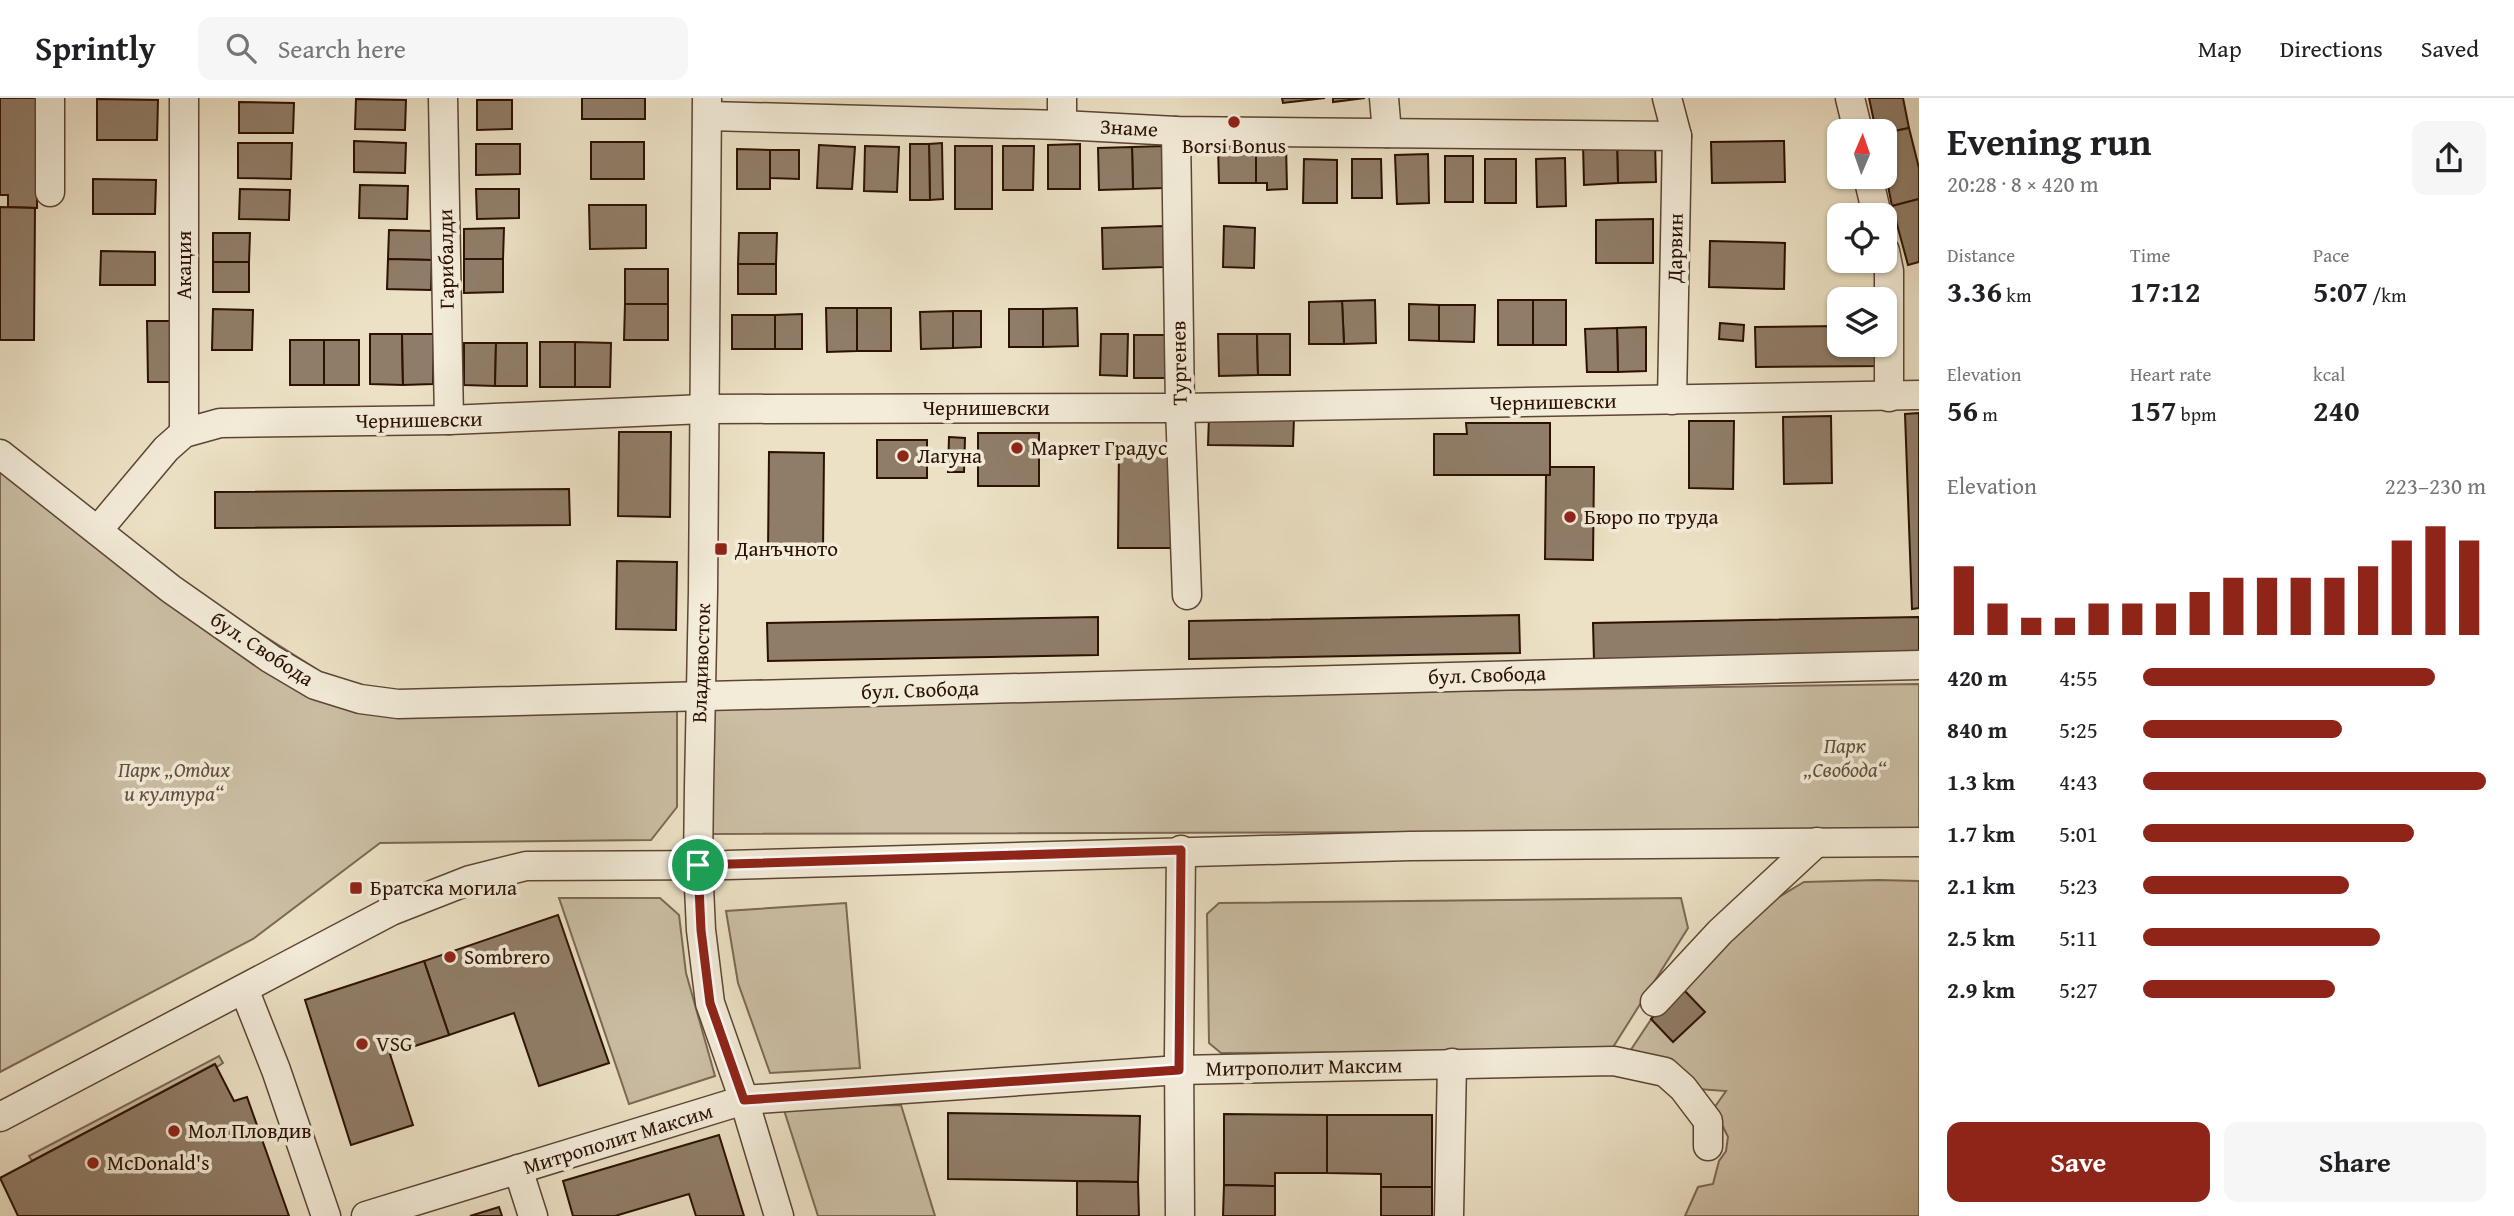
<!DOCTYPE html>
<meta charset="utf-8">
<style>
body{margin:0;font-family:"Gentium Book Plus",serif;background:#f6f6f6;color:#202124;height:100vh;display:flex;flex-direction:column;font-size:26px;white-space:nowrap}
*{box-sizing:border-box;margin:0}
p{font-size:23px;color:#757577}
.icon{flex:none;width:38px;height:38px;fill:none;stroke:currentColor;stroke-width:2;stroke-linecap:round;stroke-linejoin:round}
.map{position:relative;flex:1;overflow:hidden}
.details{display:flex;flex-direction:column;background:#fff;width:595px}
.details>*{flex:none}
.needle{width:46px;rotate:2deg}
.fabs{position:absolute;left:1827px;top:21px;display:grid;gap:14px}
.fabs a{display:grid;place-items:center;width:70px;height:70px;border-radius:14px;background:#fff;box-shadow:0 2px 5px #0004;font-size:35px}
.pin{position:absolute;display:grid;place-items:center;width:60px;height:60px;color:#fff;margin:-30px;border:4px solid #fff;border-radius:50%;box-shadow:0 2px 7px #0007}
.round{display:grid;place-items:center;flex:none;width:74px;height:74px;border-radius:14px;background:#f6f6f6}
.summary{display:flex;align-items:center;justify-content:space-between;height:119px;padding:0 28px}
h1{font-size:38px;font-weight:700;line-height:52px}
.stats{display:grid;grid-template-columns:repeat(3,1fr);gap:10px;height:119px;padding:7px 28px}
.stats div{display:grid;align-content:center}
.stats b{font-size:30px;font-weight:700}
.stats small{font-size:19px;font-weight:400}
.stats p{font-size:19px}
.chart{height:196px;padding:14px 28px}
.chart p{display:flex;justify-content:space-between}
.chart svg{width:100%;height:126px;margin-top:7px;stroke:#8f2418;stroke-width:6}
.primary-button{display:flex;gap:14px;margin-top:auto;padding:14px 28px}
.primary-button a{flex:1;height:80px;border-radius:14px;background:#8f2418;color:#fff;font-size:28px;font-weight:700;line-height:80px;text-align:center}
.primary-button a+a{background:#f6f6f6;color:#202124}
ul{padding:0 28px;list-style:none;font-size:23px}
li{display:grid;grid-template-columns:112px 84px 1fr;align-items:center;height:52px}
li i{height:18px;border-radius:9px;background:#8f2418}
header{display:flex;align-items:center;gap:42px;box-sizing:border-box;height:98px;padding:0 35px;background:#fff;border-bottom:2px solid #e0e0e0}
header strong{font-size:33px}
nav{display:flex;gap:38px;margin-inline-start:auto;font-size:24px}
.search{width:490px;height:63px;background:#f6f6f6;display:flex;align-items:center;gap:18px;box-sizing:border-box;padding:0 24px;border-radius:14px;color:#757577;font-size:26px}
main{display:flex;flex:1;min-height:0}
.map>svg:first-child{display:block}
.green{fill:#cbbea4;stroke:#7c6854;stroke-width:2}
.building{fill:#907d68;stroke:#2c1103;stroke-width:2}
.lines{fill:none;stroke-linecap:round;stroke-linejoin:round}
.minor-casing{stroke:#5c4534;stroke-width:31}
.minor{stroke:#f3ecd9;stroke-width:28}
.route-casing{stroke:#fff;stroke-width:14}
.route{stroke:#8f2418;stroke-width:9}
.poi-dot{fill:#8f2418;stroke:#f3ecd9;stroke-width:2.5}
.labels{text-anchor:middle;stroke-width:7;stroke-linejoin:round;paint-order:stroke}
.street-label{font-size:21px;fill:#2c1103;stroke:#f3ecd9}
.poi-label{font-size:21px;fill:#2c1103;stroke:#f3ecd9;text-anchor:start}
.park-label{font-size:21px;font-style:italic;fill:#644e3b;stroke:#f3ecd9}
</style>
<header>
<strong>Sprintly</strong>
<div class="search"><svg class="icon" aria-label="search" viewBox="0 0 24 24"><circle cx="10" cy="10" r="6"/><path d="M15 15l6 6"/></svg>Search here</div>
<nav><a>Map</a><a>Directions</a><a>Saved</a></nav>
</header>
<main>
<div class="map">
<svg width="1919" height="1118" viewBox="0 0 1919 1118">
<rect width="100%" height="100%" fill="#ece1c5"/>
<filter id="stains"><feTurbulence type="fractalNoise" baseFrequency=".00286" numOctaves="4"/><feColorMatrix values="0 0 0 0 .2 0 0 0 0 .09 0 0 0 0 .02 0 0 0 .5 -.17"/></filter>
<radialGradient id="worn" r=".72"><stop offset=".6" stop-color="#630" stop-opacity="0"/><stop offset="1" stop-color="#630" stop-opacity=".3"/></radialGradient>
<g class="green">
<polygon points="0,364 53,405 383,613 677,609 677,709 651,742 380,745 253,841 0,974"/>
<polygon points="1919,586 1919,733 711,736 710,604"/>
<polygon points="1878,782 1919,783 1919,1118 1685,1118 1698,1089 1713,1086 1719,1063 1726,1053 1728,1039 1714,1010 1726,993 1698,991 1628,956 1660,908 1752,815 1804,784"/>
<polygon points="559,800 660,800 679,817 686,875 715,978 629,1006"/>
<polygon points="1681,800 1688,830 1610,954 1221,955 1209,945 1207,816 1219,805"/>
<polygon points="846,805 860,970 770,975 738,885 726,813"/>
<polygon points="219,958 223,965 217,969 214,966 32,1063 29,1058"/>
<polygon points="901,1007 935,1118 818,1118 783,1009"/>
</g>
<g class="building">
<polygon points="0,0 39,0 39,97 37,97 37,110 8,109 8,97 0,97"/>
<rect x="582" y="0" width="63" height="21"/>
<polygon points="1282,0 1325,0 1283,5"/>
<polygon points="1333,0 1365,0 1333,4"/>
<polygon points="1869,0 1903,0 1909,30 1885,35 1885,33 1876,33"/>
<polygon points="97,1 158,2 157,42 97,42"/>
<polygon points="356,1 406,2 405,32 355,31"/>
<polygon points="477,2 512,2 512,31 477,32"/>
<polygon points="239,4 294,5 293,35 239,35"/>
<polygon points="1909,30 1919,70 1919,101 1892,108 1885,73 1885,35"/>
<polygon points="354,43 406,45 405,75 354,74"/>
<polygon points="1655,43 1656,84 1618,85 1617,45"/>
<polygon points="1784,43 1785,84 1712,85 1711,44"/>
<rect x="591" y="44" width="53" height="37"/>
<polygon points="238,45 292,45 291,81 238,80"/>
<polygon points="942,45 943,101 930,102 929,46"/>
<polygon points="1617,45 1618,85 1584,87 1583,46"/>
<polygon points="476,46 520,46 520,76 476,77"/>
<polygon points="910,46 929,46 930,102 910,102"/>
<polygon points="1080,46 1080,91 1048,91 1048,47"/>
<polygon points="1256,46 1256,85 1219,85 1218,47"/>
<polygon points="1256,46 1286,46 1287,91 1267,92 1267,85 1256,85"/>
<polygon points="819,47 855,49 852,91 817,90"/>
<polygon points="865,48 899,49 897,94 864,93"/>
<rect x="955" y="48" width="37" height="63"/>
<polygon points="1003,48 1034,48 1033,92 1003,92"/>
<polygon points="1163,48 1164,90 1133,91 1132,49"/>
<polygon points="1132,49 1133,91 1099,92 1098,50"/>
<polygon points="737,51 770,52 770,91 737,91"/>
<polygon points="770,52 799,52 799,81 770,80"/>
<polygon points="1428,56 1429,105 1397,106 1395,57"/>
<rect x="1445" y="58" width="28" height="46"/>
<polygon points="1565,60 1566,108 1537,109 1536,61"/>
<polygon points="1304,61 1337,62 1337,105 1303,105"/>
<polygon points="1352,61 1381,61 1382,100 1352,100"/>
<rect x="1485" y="61" width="31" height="44"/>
<polygon points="93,81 156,82 155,116 93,116"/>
<polygon points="360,87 408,88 407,121 359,120"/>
<polygon points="240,91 290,92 289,122 239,121"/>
<polygon points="476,91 519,91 519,120 477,121"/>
<polygon points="1919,101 1919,164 1908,167 1892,108"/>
<polygon points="589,107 646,107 646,150 590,151"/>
<polygon points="0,109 35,110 34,242 0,242"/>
<polygon points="1653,121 1653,165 1596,165 1596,122"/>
<polygon points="1163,128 1164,169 1103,171 1102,130"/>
<polygon points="1224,128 1255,130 1254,170 1223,169"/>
<polygon points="504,130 503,161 464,161 464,131"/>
<polygon points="389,132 433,133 432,162 388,161"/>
<polygon points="213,135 250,135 249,164 213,164"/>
<polygon points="739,135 777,135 776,166 738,166"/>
<polygon points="1710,143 1785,145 1784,191 1709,189"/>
<polygon points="101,153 155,154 155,187 100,187"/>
<polygon points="388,161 432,162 431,192 387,191"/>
<polygon points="464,161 503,161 503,194 464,195"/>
<rect x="213" y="164" width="36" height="30"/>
<rect x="738" y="166" width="38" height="30"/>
<rect x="625" y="171" width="43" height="35"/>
<polygon points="1375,202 1376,245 1344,246 1342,203"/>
<rect x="1498" y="202" width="35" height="45"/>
<rect x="1533" y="202" width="33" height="45"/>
<polygon points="1342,203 1344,246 1309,246 1309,204"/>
<polygon points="625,206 668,206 668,242 624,242"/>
<polygon points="1409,206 1439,207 1439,243 1409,242"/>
<polygon points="1439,207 1475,207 1474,244 1439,243"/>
<polygon points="826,210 857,210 857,253 827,254"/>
<rect x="857" y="210" width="34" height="43"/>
<polygon points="1077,210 1078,248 1043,249 1043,211"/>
<polygon points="213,211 253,212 252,252 212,252"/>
<rect x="1009" y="211" width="34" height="38"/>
<polygon points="953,213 981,213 981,249 953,250"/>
<polygon points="953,213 953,250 921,251 920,214"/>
<polygon points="802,216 802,251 775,251 775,217"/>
<rect x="732" y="217" width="43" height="34"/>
<polygon points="147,223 182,223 183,284 148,284"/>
<polygon points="1720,225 1744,227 1743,243 1719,241"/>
<polygon points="1839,228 1839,247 1885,247 1886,268 1756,269 1755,229"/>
<polygon points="1646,229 1646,273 1618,274 1617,230"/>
<polygon points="1617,230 1618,274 1587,274 1585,231"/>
<polygon points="370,236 402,236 403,287 370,286"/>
<polygon points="402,236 434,236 433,286 403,287"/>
<polygon points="1101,236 1128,236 1127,278 1100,277"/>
<polygon points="1218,236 1257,236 1258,277 1219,278"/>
<polygon points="1257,236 1290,236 1290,277 1258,277"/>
<polygon points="1134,237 1169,237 1170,280 1134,280"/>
<rect x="290" y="242" width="34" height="45"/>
<rect x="324" y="242" width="35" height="45"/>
<rect x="540" y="244" width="35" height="45"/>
<polygon points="575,244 611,245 610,289 575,289"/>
<polygon points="464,245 496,245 495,288 464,287"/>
<polygon points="496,245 527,245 527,288 495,288"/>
<polygon points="1919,315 1919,510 1912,511 1905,316"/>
<polygon points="1209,318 1294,319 1293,348 1208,347"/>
<polygon points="1831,318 1832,385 1784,386 1783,319"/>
<polygon points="1689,323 1734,323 1733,391 1689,390"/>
<polygon points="1466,325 1550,325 1550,377 1434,377 1434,336 1467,336"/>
<polygon points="619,334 671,334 670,419 618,418"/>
<rect x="978" y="335" width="61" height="53"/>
<polygon points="949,339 965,340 964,374 948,374"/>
<rect x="877" y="342" width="50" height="38"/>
<polygon points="1119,350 1174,350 1173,450 1118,450"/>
<polygon points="769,354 824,355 823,454 768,454"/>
<polygon points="1550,369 1594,369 1593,462 1545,461 1546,377 1550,377"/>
<polygon points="569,391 570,427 215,430 215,394"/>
<polygon points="617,463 677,464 676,532 616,531"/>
<polygon points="1519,517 1520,555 1189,561 1189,523"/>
<polygon points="1098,519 1098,557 768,563 767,525"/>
<polygon points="1919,519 1919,557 1594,563 1593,525"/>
<polygon points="558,817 609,965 539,988 514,915 449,937 424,863"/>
<polygon points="424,863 449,937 390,956 413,1027 351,1047 305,902"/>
<polygon points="1683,891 1705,914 1673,944 1651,921"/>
<polygon points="215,966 234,1003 247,999 289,1118 18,1118 0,1080"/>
<polygon points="948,1015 1140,1018 1138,1084 948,1081"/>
<polygon points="1224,1016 1327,1017 1327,1075 1275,1075 1275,1088 1224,1087"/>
<polygon points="1327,1017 1432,1017 1432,1089 1381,1089 1381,1076 1327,1075"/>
<polygon points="719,1037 744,1118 696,1118 689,1096 615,1118 573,1118 563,1083"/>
<polygon points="1077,1083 1138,1084 1139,1118 1077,1118"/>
<polygon points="1224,1087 1275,1088 1275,1118 1223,1118"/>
<rect x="1381" y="1089" width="51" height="29"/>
<polygon points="499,1109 502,1118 470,1118"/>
</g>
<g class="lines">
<g class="minor-casing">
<g id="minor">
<polyline points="184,0 184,335"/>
<polyline points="443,0 449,322"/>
<polyline points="707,0 703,494 699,689 698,767 701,832 710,905 744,1002 779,1118"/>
<polyline points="1384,0 1387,35"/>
<polyline points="1667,0 1677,38 1672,302"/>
<polyline points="1850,0 1858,33"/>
<polyline points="708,18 1062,27 1176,33 1677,38"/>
<polyline points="1062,27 1062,0"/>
<polyline points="1176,33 1180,310 1187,497"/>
<polyline points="1868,79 1877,117"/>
<polyline points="50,94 50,0"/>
<polyline points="1885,153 1889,173 1889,299"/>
<polyline points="0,356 171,491 271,561 315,587 360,601 398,606 1919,567"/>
<polyline points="98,432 166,351 184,335 220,325 449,322 704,311 1180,310 1919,297"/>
<polyline points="244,891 276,972 326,1118"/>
<polyline points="1655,904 1720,834 1817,744"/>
<polyline points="0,1019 391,813 470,782 526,768 727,767 1410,748 1919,744"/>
<polyline points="518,1071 533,1118"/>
<polyline points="366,1118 744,1002 1179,972 1614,963 1665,974 1683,990 1708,1023 1708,1048"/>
<polyline points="1180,1118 1179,957 1181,752"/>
<polyline points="1449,1118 1452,965"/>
</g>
</g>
<use href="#minor" class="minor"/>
</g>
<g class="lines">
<g class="route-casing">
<polygon id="route" points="1181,752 1179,972 744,1002 710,905 701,832 698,767"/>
</g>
<use href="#route" class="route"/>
</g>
<g class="poi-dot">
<circle cx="1234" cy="24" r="7"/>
<circle cx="1017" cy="350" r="7"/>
<circle cx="903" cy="358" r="7"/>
<circle cx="1570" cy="419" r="7"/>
<rect x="714" y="444" width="14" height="14" rx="3.5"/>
<rect x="349" y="783" width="14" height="14" rx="3.5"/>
<circle cx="450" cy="859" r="7"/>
<circle cx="362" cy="946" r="7"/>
<circle cx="174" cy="1033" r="7"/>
<circle cx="93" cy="1065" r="7"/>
</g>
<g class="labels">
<g class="street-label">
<text transform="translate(1129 30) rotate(3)" y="7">Знаме</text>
<text transform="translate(1675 150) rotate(-89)" y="7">Дарвин</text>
<text transform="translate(446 161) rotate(-91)" y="7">Гарибалди</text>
<text transform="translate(184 167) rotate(-90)" y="7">Акация</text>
<text transform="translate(1179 265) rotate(-91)" y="7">Тургенев</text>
<text transform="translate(1553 304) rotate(-1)" y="7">Чернишевски</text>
<text x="986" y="317">Чернишевски</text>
<text transform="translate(419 322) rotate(-1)" y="7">Чернишевски</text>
<text transform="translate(262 551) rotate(33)" y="7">бул. Свобода</text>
<text transform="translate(701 565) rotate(-88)" y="7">Владивосток</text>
<text transform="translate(1487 577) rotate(-2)" y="7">бул. Свобода</text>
<text transform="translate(920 592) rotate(-2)" y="7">бул. Свобода</text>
<text transform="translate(1304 969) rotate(-1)" y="7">Митрополит Максим</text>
<text transform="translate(618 1041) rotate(-17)" y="7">Митрополит Максим</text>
</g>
<g class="poi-label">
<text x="1234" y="55" text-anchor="middle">Borsi Bonus</text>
<text x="1031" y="357">Маркет Градус</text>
<text x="917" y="365">Лагуна</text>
<text x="1584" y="426">Бюро по труда</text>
<text x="735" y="458">Данъчното</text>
<text x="370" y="797">Братска могила</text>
<text x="464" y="866">Sombrero</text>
<text x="376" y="953">VSG</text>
<text x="188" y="1040">Мол Пловдив</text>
<text x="107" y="1072">McDonald's</text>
</g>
<g class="park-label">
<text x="1845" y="655">Парк<tspan x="1845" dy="24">„Свобода“</tspan></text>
<text x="174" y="679">Парк „Отдих<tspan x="174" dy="24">и култура“</tspan></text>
</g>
</g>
<rect width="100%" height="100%" filter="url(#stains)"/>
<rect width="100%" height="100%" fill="url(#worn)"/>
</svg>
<div class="fabs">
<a><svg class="needle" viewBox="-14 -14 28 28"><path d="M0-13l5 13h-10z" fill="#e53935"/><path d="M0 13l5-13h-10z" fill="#757577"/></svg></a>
<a><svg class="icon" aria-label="locate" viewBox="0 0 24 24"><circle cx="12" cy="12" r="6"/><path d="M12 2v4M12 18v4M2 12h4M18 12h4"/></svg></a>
<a><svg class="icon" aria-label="layers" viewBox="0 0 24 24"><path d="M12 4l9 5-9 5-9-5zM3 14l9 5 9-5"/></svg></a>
</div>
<div class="pin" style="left:698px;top:767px;background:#1e9e55"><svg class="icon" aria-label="arrive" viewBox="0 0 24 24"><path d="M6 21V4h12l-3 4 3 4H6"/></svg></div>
</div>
<section class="details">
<div class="summary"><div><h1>Evening run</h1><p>20:28 · 8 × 420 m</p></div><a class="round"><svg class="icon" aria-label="share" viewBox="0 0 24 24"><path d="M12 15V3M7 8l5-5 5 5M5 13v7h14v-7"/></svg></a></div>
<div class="stats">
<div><p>Distance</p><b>3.36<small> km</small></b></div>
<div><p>Time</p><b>17:12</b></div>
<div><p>Pace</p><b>5:07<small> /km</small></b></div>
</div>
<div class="stats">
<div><p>Elevation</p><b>56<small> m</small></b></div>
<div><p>Heart rate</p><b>157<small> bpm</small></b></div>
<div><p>kcal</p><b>240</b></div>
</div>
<div class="chart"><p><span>Elevation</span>223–230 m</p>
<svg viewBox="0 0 160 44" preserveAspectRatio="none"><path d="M5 44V20M15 44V33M25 44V38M35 44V38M45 44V33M55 44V33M65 44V33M75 44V29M85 44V24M95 44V24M105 44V24M115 44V24M125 44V20M135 44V11M145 44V6M155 44V11"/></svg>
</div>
<ul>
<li><b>420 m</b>4:55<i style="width:85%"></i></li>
<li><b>840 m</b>5:25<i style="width:58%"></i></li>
<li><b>1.3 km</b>4:43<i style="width:100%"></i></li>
<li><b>1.7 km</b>5:01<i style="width:79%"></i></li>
<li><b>2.1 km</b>5:23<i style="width:60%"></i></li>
<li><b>2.5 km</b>5:11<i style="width:69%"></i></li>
<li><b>2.9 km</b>5:27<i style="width:56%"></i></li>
</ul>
<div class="primary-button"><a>Save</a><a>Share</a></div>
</section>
</main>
